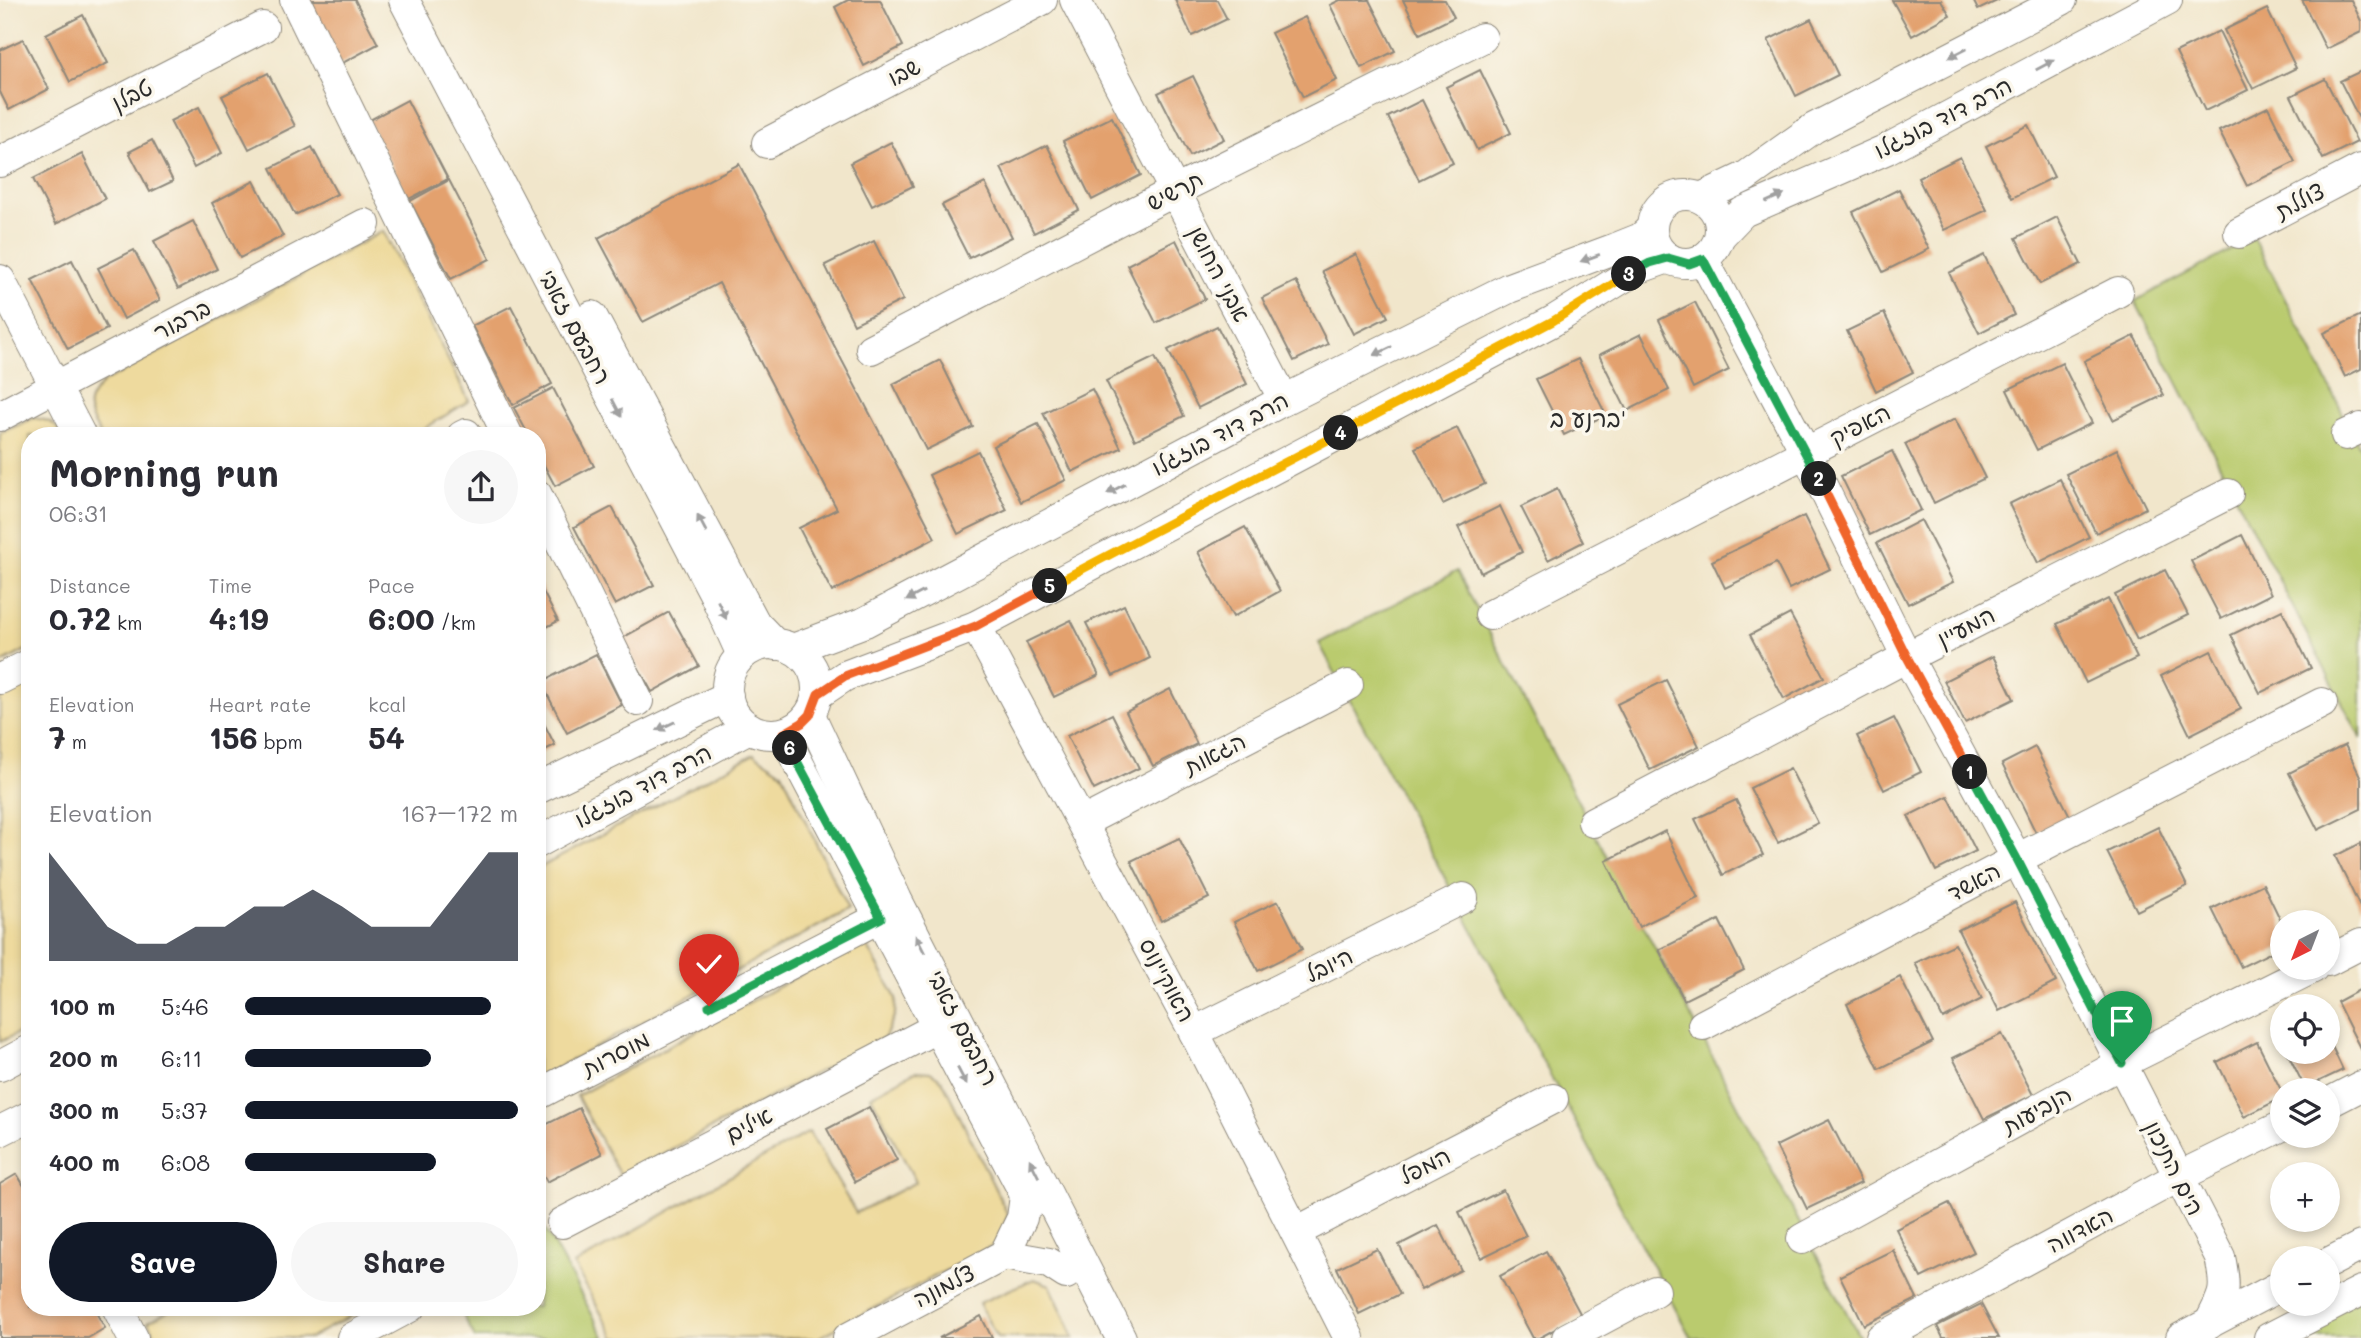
<!DOCTYPE html>
<meta charset="utf-8">
<style>
body{margin:0;font-family:Mali,"Playpen Sans Hebrew",sans-serif;background:#f7f7f7;color:#2b2b33;height:100vh;display:flex;flex-direction:column;font-size:26px;white-space:nowrap}
*{box-sizing:border-box;margin:0}
p{font-size:23px;color:#7c7c81}
.icon{flex:none;width:38px;height:38px;fill:none;stroke:currentColor;stroke-width:2;stroke-linecap:round;stroke-linejoin:round}
.map{position:relative;flex:1;overflow:hidden}
.sheet{position:absolute;left:21px;top:427px;width:525px;height:889px;display:flex;flex-direction:column;background:#fff;border-radius:28px;box-shadow:0 4px 10px #0003}
.sheet>*{flex:none}
.needle{width:46px;rotate:222deg}
.tools{position:absolute;left:2270px;top:910px;display:grid;gap:14px}
.tools a{display:grid;place-items:center;width:70px;height:70px;border-radius:50%;background:#fff;box-shadow:0 4px 10px #0003;font-size:35px}
.pin{position:absolute;display:grid;place-items:center;width:60px;height:60px;color:#fff;margin:-72px -30px;border-radius:50% 50% 50% 0;rotate:-45deg;box-shadow:0 0 7px #0007}
.pin .icon{rotate:45deg}
.km{position:absolute;width:35px;height:35px;margin:-18px;border-radius:50%;background:#222;color:#fff;font-size:19px;line-height:35px;text-align:center}
.round{display:grid;place-items:center;flex:none;width:74px;height:74px;border-radius:37px;background:#f7f7f7}
.headline{display:flex;align-items:center;justify-content:space-between;height:119px;padding:0 28px}
h1{font-size:38px;font-weight:800;line-height:52px}
.figures{display:grid;grid-template-columns:repeat(3,1fr);gap:10px;height:119px;padding:7px 28px}
.figures div{display:grid;align-content:center}
.figures b{font-size:30px;font-weight:800}
.figures small{font-size:19px;font-weight:400}
.figures p{font-size:19px}
.chart{height:196px;padding:14px 28px}
.chart p{display:flex;justify-content:space-between}
.chart svg{width:100%;height:126px;margin-top:7px;fill:#111827;opacity:.7}
.button{display:flex;gap:14px;margin-top:auto;padding:14px 28px}
.button a{flex:1;height:80px;border-radius:42px;background:#111827;color:#fff;font-size:28px;font-weight:800;line-height:80px;text-align:center}
.button a+a{background:#f7f7f7;color:#2b2b33}
ul{padding:0 28px;list-style:none;font-size:23px}
li{display:grid;grid-template-columns:112px 84px 1fr;align-items:center;height:52px}
li i{height:18px;border-radius:9px;background:#111827}
.map>svg:first-child{display:block}
.green{fill:#bacb6e;stroke:#727b4c;stroke-width:2}
.sand{fill:#eeda9e;stroke:#8c8264;stroke-width:2}
.building{fill:#e3a16e}
.lines{fill:none;stroke-linecap:round;stroke-linejoin:round}
.minor-casing{stroke:#8e887b;stroke-width:32}
.minor{stroke:#fff;stroke-width:30}
.oneway{fill:#a0a0a0}
.split-1-casing{stroke:#fff;stroke-width:14}
.split-2-casing{stroke:#fff;stroke-width:14}
.split-3-casing{stroke:#fff;stroke-width:14}
.split-4-casing{stroke:#fff;stroke-width:14}
.split-5-casing{stroke:#fff;stroke-width:14}
.split-6-casing{stroke:#fff;stroke-width:14}
.split-7-casing{stroke:#fff;stroke-width:14}
.split-1{stroke:#22a559;stroke-width:9}
.split-2{stroke:#f0652b;stroke-width:9}
.split-3{stroke:#22a559;stroke-width:9}
.split-4{stroke:#f5b400;stroke-width:9}
.split-5{stroke:#f5b400;stroke-width:9}
.split-6{stroke:#f0652b;stroke-width:9}
.split-7{stroke:#22a559;stroke-width:9}
.labels{text-anchor:middle;stroke-width:7;stroke-linejoin:round;paint-order:stroke}
.street-label{font-size:23px;fill:#2b2b2b;stroke:#fbf7ec}
.neighbourhood-label{font-size:24px;fill:#2b2b2b;stroke:#fbf7ec}
</style>
<div class="map">
<svg width="2361" height="1338" viewBox="0 0 2361 1338">
<rect width="100%" height="100%" fill="#fbf7ec"/>
<filter id="ink" filterUnits="userSpaceOnUse"><feTurbulence type="fractalNoise" baseFrequency=".0143" numOctaves="2"/><feDisplacementMap in="SourceGraphic" scale="14" xChannelSelector="R" yChannelSelector="G"/><feConvolveMatrix kernelMatrix="1 2 1 2 8 2 1 2 1" color-interpolation-filters="sRGB"/></filter>
<filter id="wash" filterUnits="userSpaceOnUse"><feTurbulence type="fractalNoise" baseFrequency=".00686" numOctaves="4" result="noise"/><feDisplacementMap in="SourceGraphic" scale="28" xChannelSelector="R" yChannelSelector="G"/><feGaussianBlur stdDeviation="1.57" result="paint"/><feColorMatrix in="noise" values="0 0 0 0 0 0 0 0 0 0 0 0 0 0 0 0 0 1.4 0 .05"/><feComposite in="paint" operator="in"/></filter>
<g filter="url(#wash)">
<rect width="100%" height="100%" fill="#f1e6cb"/>
<g class="green">
<polygon points="2254,238 2361,449 2361,739 2135,301"/>
<polygon points="1457,571 1860,1338 1691,1338 1319,643"/>
<polygon points="537,1214 605,1338 475,1338 459,1307 537,1307"/>
<polygon points="2361,1298 2361,1338 2282,1338"/>
</g>
<g class="sand">
<path d="M383 231 469 401 412 436H101C87 410 81 404 104 382Z"/>
<path d="M34 418C48 420 56 423 63 436H30V648L0 664V433Z"/>
<polygon points="30,676 30,1027 0,1042 0,690"/>
<polygon points="754,754 782,772 848,910 537,1079 537,869"/>
<polygon points="864,940 896,998 895,1014 885,1037 620,1176 577,1096"/>
<polygon points="916,1071 930,1072 942,1080 1008,1215 996,1244 818,1338 615,1338 574,1265 809,1132 856,1213 916,1182 871,1096"/>
<polygon points="1034,1279 1050,1285 1074,1338 997,1338 979,1303"/>
<polygon points="175,1307 358,1307 360,1311 310,1338 156,1338 148,1322"/>
</g>
<g id="blocks">
<g class="building">
<polygon points="305,0 355,0 378,44 339,65"/>
<polygon points="848,0 880,0 903,46 864,66 835,7"/>
<polygon points="1175,0 1217,0 1227,19 1192,36"/>
<polygon points="1340,0 1369,0 1395,51 1361,68 1330,5"/>
<polygon points="1403,0 1445,0 1454,17 1420,34"/>
<polygon points="1892,0 1941,0 1950,15 1912,36"/>
<polygon points="1973,0 1999,0 1978,10"/>
<polygon points="2302,0 2351,0 2361,21 2361,32 2326,49"/>
<polygon points="2267,9 2296,68 2253,89 2224,30"/>
<polygon points="83,15 108,63 70,82 46,34"/>
<polygon points="1305,17 1337,80 1303,97 1271,33"/>
<polygon points="1811,19 1838,75 1796,96 1768,40"/>
<polygon points="2219,31 2248,90 2205,111 2176,52"/>
<polygon points="23,39 49,89 9,110 0,92 0,50"/>
<polygon points="1480,70 1511,133 1477,150 1446,87"/>
<polygon points="2361,71 2361,122 2340,81"/>
<polygon points="268,73 295,126 249,149 222,96"/>
<polygon points="1193,76 1224,139 1190,156 1158,93"/>
<polygon points="2325,79 2357,142 2323,159 2291,96"/>
<polygon points="407,100 448,179 409,199 368,121"/>
<polygon points="1422,100 1453,163 1419,180 1388,117"/>
<polygon points="199,107 222,153 194,168 170,121"/>
<polygon points="2268,107 2295,162 2247,186 2219,131"/>
<polygon points="1112,117 1141,175 1092,200 1063,141"/>
<polygon points="2028,125 2054,177 2012,198 1986,146"/>
<polygon points="152,140 173,181 150,192 129,152"/>
<polygon points="891,142 913,186 872,206 850,163"/>
<polygon points="1047,145 1079,210 1034,233 1001,168"/>
<polygon points="312,147 337,194 295,215 271,168"/>
<polygon points="82,154 105,199 56,224 33,179"/>
<polygon points="1960,157 1987,210 1944,230 1918,178"/>
<polygon points="739,164 935,538 832,592 799,528 837,509 719,283 643,322 598,238"/>
<polygon points="449,180 490,259 451,279 410,201"/>
<polygon points="254,181 283,236 240,258 212,203"/>
<polygon points="985,183 1012,237 969,258 942,205"/>
<polygon points="1899,189 1929,249 1883,272 1853,212"/>
<polygon points="2057,217 2081,264 2040,284 2016,238"/>
<polygon points="193,221 217,269 178,289 154,241"/>
<polygon points="1176,240 1205,299 1156,323 1127,265"/>
<polygon points="874,241 903,300 854,324 825,265"/>
<polygon points="134,250 160,300 124,319 98,268"/>
<polygon points="1356,254 1388,317 1354,334 1322,271"/>
<polygon points="1984,255 2014,315 1979,333 1949,273"/>
<polygon points="72,260 107,329 68,349 32,280"/>
<polygon points="1296,281 1328,344 1294,361 1262,298"/>
<polygon points="1695,302 1729,370 1693,388 1659,320"/>
<polygon points="511,306 552,384 513,405 472,326"/>
<polygon points="1884,313 1913,372 1876,391 1847,331"/>
<polygon points="2361,315 2361,369 2345,377 2324,333"/>
<polygon points="1217,326 1247,384 1198,408 1168,350"/>
<polygon points="1641,334 1669,390 1627,411 1599,355"/>
<polygon points="2134,336 2164,395 2113,420 2084,361"/>
<polygon points="1155,357 1184,416 1135,440 1106,381"/>
<polygon points="1578,359 1606,415 1564,435 1536,379"/>
<polygon points="940,360 973,427 926,450 893,384"/>
<polygon points="2062,363 2092,423 2037,450 2007,390"/>
<polygon points="553,388 594,466 555,486 537,452 537,436 529,436 514,408"/>
<polygon points="1092,389 1121,448 1072,472 1043,413"/>
<polygon points="1955,419 1985,478 1934,503 1905,444"/>
<polygon points="1038,424 1066,480 1021,502 993,446"/>
<polygon points="1457,428 1485,484 1443,504 1415,448"/>
<polygon points="2117,449 2146,508 2096,533 2066,474"/>
<polygon points="978,451 1007,510 958,534 929,475"/>
<polygon points="1892,451 1921,510 1870,535 1841,476"/>
<polygon points="2060,479 2089,537 2038,563 2009,504"/>
<polygon points="1557,489 1583,542 1548,560 1521,507"/>
<polygon points="1500,506 1522,552 1481,573 1458,527"/>
<polygon points="612,507 654,585 615,605 574,527"/>
<polygon points="1804,516 1830,569 1789,589 1776,563 1725,588 1712,561"/>
<polygon points="1921,520 1953,582 1908,604 1877,543"/>
<polygon points="1245,527 1280,591 1233,617 1198,552"/>
<polygon points="2242,535 2271,594 2221,619 2191,561"/>
<polygon points="2165,570 2188,615 2137,640 2115,595"/>
<polygon points="537,580 558,621 537,632"/>
<polygon points="2108,599 2137,658 2086,683 2057,624"/>
<polygon points="1124,605 1150,658 1113,676 1086,623"/>
<polygon points="2282,610 2311,668 2260,693 2231,635"/>
<polygon points="669,612 699,666 652,692 622,638"/>
<polygon points="1790,614 1824,677 1784,699 1750,635"/>
<polygon points="1071,620 1099,675 1054,697 1026,642"/>
<polygon points="2211,651 2241,709 2190,735 2161,676"/>
<polygon points="596,654 622,705 567,733 541,682"/>
<polygon points="1993,656 2014,699 1965,723 1944,681"/>
<polygon points="1666,680 1699,746 1650,770 1617,704"/>
<polygon points="1170,689 1197,744 1153,766 1126,712"/>
<polygon points="537,710 555,745 537,754"/>
<polygon points="1112,714 1139,768 1094,790 1067,736"/>
<polygon points="1894,718 1921,772 1884,790 1857,736"/>
<polygon points="2345,745 2361,778 2361,809 2318,830 2289,773"/>
<polygon points="2035,747 2070,816 2036,833 2002,764"/>
<polygon points="1790,768 1818,823 1778,843 1750,788"/>
<polygon points="1948,796 1976,851 1936,871 1908,816"/>
<polygon points="1736,800 1763,855 1723,875 1695,819"/>
<polygon points="2158,827 2187,886 2137,911 2107,852"/>
<polygon points="1665,831 1698,898 1639,927 1606,861"/>
<polygon points="1179,838 1209,898 1161,921 1131,861"/>
<polygon points="2361,843 2361,909 2335,856"/>
<polygon points="2263,884 2282,923 2282,947 2241,967 2212,909"/>
<polygon points="1278,901 1302,949 1258,971 1234,922"/>
<polygon points="2015,902 2056,982 1999,1011 1958,930"/>
<polygon points="1719,920 1744,970 1684,1000 1659,950"/>
<polygon points="1955,944 1982,999 1943,1019 1915,963"/>
<polygon points="1900,977 1933,1042 1879,1069 1847,1004"/>
<polygon points="2361,989 2361,1050 2337,1002"/>
<polygon points="2002,1034 2033,1095 1984,1119 1953,1058"/>
<polygon points="2328,1038 2343,1070 2305,1088 2287,1052 2328,1052"/>
<polygon points="2257,1042 2282,1092 2282,1098 2244,1117 2217,1062"/>
<polygon points="869,1107 897,1160 855,1182 827,1129"/>
<polygon points="579,1108 602,1154 547,1182 537,1163 537,1129"/>
<polygon points="1829,1120 1861,1183 1807,1209 1776,1146"/>
<polygon points="17,1174 30,1196 30,1307 93,1307 105,1328 88,1338 0,1338 0,1184"/>
<polygon points="1503,1190 1526,1236 1481,1258 1459,1212"/>
<polygon points="1949,1203 1974,1252 1921,1278 1896,1229"/>
<polygon points="1438,1225 1461,1270 1421,1290 1399,1245"/>
<polygon points="1377,1249 1400,1294 1359,1314 1337,1268"/>
<polygon points="1893,1250 1917,1299 1864,1325 1840,1276"/>
<polygon points="1546,1251 1581,1315 1539,1338 1533,1338 1500,1276"/>
<polygon points="1981,1304 1999,1338 1943,1338 1937,1326"/>
<polygon points="981,1316 992,1338 939,1338"/>
</g>
</g>
</g>
<g filter="url(#ink)">
<use href="#blocks" fill-opacity="0" stroke="#8e887b" stroke-width="2"/>
<g class="lines">
<g class="minor-casing">
<g id="minor">
<polyline points="295,0 508,436"/>
<polyline points="404,0 714,593 742,655"/>
<polyline points="1075,0 1284,400"/>
<polyline points="767,143 1042,0"/>
<polyline points="0,162 263,27"/>
<circle cx="1686" cy="229" r="34"/>
<polyline points="1701,198 1745,177 1814,128 2062,0"/>
<polyline points="2239,233 2361,169"/>
<polyline points="1720,236 1743,212 1887,149 2167,0"/>
<path d="M1703 259 1806 453 1907 657 2017 859 2220 1257C2227 1291 2225 1293 2209 1324"/>
<polyline points="0,280 81,436"/>
<polyline points="592,316 755,623 776,645"/>
<polyline points="871,349 1175,191 1482,38"/>
<polyline points="0,416 365,224"/>
<polyline points="2346,435 2361,428"/>
<polyline points="462,436 466,434"/>
<polyline points="537,495 638,701"/>
<polyline points="1490,615 2118,292"/>
<polyline points="976,626 1194,1032 1349,1338"/>
<circle cx="772" cy="689" r="45"/>
<polyline points="793,649 865,622 1284,400 1509,288 1616,248 1641,238 1651,229"/>
<polyline points="0,679 30,664"/>
<polyline points="818,694 845,676 976,626 1553,321 1637,269 1668,258"/>
<polyline points="810,715 897,900 1121,1338"/>
<polyline points="783,734 1030,1204"/>
<polyline points="537,789 728,696"/>
<polyline points="1083,822 1348,685"/>
<polyline points="1593,822 1907,657 2228,494"/>
<polyline points="537,843 749,728"/>
<polyline points="2328,961 2361,944"/>
<polyline points="1703,1025 2017,859 2322,703"/>
<polyline points="1194,1032 1463,898"/>
<polyline points="0,1066 30,1050"/>
<polyline points="537,1095 881,917"/>
<polyline points="2328,1103 2361,1086"/>
<polyline points="0,1131 30,1116"/>
<polyline points="562,1223 936,1028"/>
<polyline points="1296,1232 1553,1099"/>
<polyline points="1802,1239 2122,1063 2313,968"/>
<polyline points="1004,1255 1049,1263 1066,1274"/>
<polyline points="2328,1263 2361,1246"/>
<polyline points="117,1307 133,1338"/>
<polyline points="352,1338 410,1307"/>
<polyline points="848,1338 1004,1255 1022,1218 1025,1196"/>
<polyline points="1567,1338 1655,1291"/>
<polyline points="1881,1338 2178,1177 2282,1126"/>
<polyline points="2181,1338 2282,1285"/>
<polyline points="2269,1338 2361,1291"/>
</g>
</g>
<use href="#minor" class="minor"/>
</g>
<defs><path id="oneway-solid" d="M-6-.8H1V-3.2L6.5 0L1 3.2V.8H-6Z" transform="scale(1.75)"/></defs>
<g class="oneway">
<use href="#oneway-solid" transform="translate(1958 53) rotate(153)"/>
<use href="#oneway-solid" transform="translate(2045 65) rotate(-28)"/>
<use href="#oneway-solid" transform="translate(1775 198) rotate(-24)"/>
<use href="#oneway-solid" transform="translate(1590 258) rotate(160)"/>
<use href="#oneway-solid" transform="translate(1383 351) rotate(154)"/>
<use href="#oneway-solid" transform="translate(617 408) rotate(62)"/>
<use href="#oneway-solid" transform="translate(1116 489) rotate(152)"/>
<use href="#oneway-solid" transform="translate(702 524) rotate(-118)"/>
<use href="#oneway-solid" transform="translate(915 596) rotate(152)"/>
<use href="#oneway-solid" transform="translate(722 610) rotate(65)"/>
<use href="#oneway-solid" transform="translate(666 726) rotate(154)"/>
<use href="#oneway-solid" transform="translate(920 944) rotate(-117)"/>
<use href="#oneway-solid" transform="translate(962 1076) rotate(62)"/>
<use href="#oneway-solid" transform="translate(1034 1168) rotate(-117)"/>
</g>
</g>
<g class="lines" filter="url(#ink)">
<g class="split-1-casing">
<polyline id="split-1" points="1970,772 2017,859 2122,1063"/>
</g>
<g class="split-2-casing">
<polyline id="split-2" points="1819,479 1907,657 1970,772"/>
</g>
<g class="split-3-casing">
<polyline id="split-3" points="1629,274 1650,263 1668,258 1689,264 1703,259 1819,479"/>
</g>
<g class="split-4-casing">
<polyline id="split-4" points="1341,433 1553,321 1629,274"/>
</g>
<g class="split-5-casing">
<polyline id="split-5" points="1050,586 1341,433"/>
</g>
<g class="split-6-casing">
<polyline id="split-6" points="790,748 783,734 802,723 810,715 818,694 845,676 976,626 1050,586"/>
</g>
<g class="split-7-casing">
<polyline id="split-7" points="709,1006 881,918 790,748"/>
</g>
<use href="#split-1" class="split-1"/>
<use href="#split-2" class="split-2"/>
<use href="#split-3" class="split-3"/>
<use href="#split-4" class="split-4"/>
<use href="#split-5" class="split-5"/>
<use href="#split-6" class="split-6"/>
<use href="#split-7" class="split-7"/>
</g>
<g class="labels">
<g class="street-label">
<text transform="translate(904 72) rotate(-27)" y="8">שבו</text>
<text transform="translate(132 95) rotate(-27)" y="8">טבלן</text>
<text transform="translate(1943 118) rotate(-27)" y="8">הרב דוד בוזגלו</text>
<text transform="translate(1175 191) rotate(-27)" y="8">תרשיש</text>
<text transform="translate(2300 201) rotate(-28)" y="8">צוללת</text>
<text transform="translate(1219 274) rotate(62)" y="8">אבני החושן</text>
<text transform="translate(182 320) rotate(-28)" y="8">ברבור</text>
<text transform="translate(575 327) rotate(62)" y="8">רחבעם זאבי</text>
<text transform="translate(1860 425) rotate(-27)" y="8">האפיק</text>
<text transform="translate(1220 434) rotate(-28)" y="8">הרב דוד בוזגלו</text>
<text transform="translate(1966 627) rotate(-27)" y="8">המעיין</text>
<text transform="translate(1215 754) rotate(-27)" y="8">הגאות</text>
<text transform="translate(643 786) rotate(-28)" y="8">הרב דוד בוזגלו</text>
<text transform="translate(1974 882) rotate(-28)" y="8">האשד</text>
<text transform="translate(1329 965) rotate(-26)" y="8">היובל</text>
<text transform="translate(1167 980) rotate(62)" y="8">האוקיינוס</text>
<text transform="translate(963 1028) rotate(63)" y="8">רחבעם זאבי</text>
<text transform="translate(616 1054) rotate(-27)" y="8">מוסרות</text>
<text transform="translate(2037 1110) rotate(-29)" y="8">הנביעות</text>
<text transform="translate(749 1125) rotate(-28)" y="8">אילים</text>
<text transform="translate(1425 1166) rotate(-27)" y="8">המפל</text>
<text transform="translate(2174 1168) rotate(63)" y="8">הים התיכון</text>
<text transform="translate(2080 1230) rotate(-28)" y="8">האדווה</text>
<text transform="translate(944 1286) rotate(-28)" y="8">צלמונה</text>
</g>
<g class="neighbourhood-label">
<text x="1588" y="427">ברנע ב'</text>
</g>
</g>
</svg>
<div class="tools">
<a><svg class="needle" viewBox="-14 -14 28 28"><path d="M0-13l5 13h-10z" fill="#e53935"/><path d="M0 13l5-13h-10z" fill="#7c7c81"/></svg></a>
<a><svg class="icon" aria-label="locate" viewBox="0 0 24 24"><circle cx="12" cy="12" r="6"/><path d="M12 2v4M12 18v4M2 12h4M18 12h4"/></svg></a>
<a><svg class="icon" aria-label="layers" viewBox="0 0 24 24"><path d="M12 4l9 5-9 5-9-5zM3 14l9 5 9-5"/></svg></a>
<a>+</a>
<a>−</a>
</div>
<div class="pin" style="left:2122px;top:1063px;background:#1e9e55"><svg class="icon" aria-label="arrive" viewBox="0 0 24 24"><path d="M6 21V4h12l-3 4 3 4H6"/></svg></div>
<div class="pin" style="left:709px;top:1006px;background:#d93025"><svg class="icon" aria-label="check" viewBox="0 0 24 24"><path d="M5 12l5 5 9-10"/></svg></div>
<b class="km" style="left:1970px;top:772px">1</b>
<b class="km" style="left:1819px;top:479px">2</b>
<b class="km" style="left:1629px;top:274px">3</b>
<b class="km" style="left:1341px;top:433px">4</b>
<b class="km" style="left:1050px;top:586px">5</b>
<b class="km" style="left:790px;top:748px">6</b>
<section class="sheet">
<div class="headline"><div><h1>Morning run</h1><p>06:31</p></div><a class="round"><svg class="icon" aria-label="share" viewBox="0 0 24 24"><path d="M12 15V3M7 8l5-5 5 5M5 13v7h14v-7"/></svg></a></div>
<div class="figures">
<div><p>Distance</p><b>0.72<small> km</small></b></div>
<div><p>Time</p><b>4:19</b></div>
<div><p>Pace</p><b>6:00<small> /km</small></b></div>
</div>
<div class="figures">
<div><p>Elevation</p><b>7<small> m</small></b></div>
<div><p>Heart rate</p><b>156<small> bpm</small></b></div>
<div><p>kcal</p><b>54</b></div>
</div>
<div class="chart"><p><span>Elevation</span>167–172 m</p>
<svg viewBox="0 0 160 44" preserveAspectRatio="none"><path d="M0 44V6L10 19L20 32L30 38L40 38L50 32L60 32L70 25L80 25L90 19L100 25L110 32L120 32L130 32L140 19L150 6L160 6V44z"/></svg>
</div>
<ul>
<li><b>100 m</b>5:46<i style="width:90%"></i></li>
<li><b>200 m</b>6:11<i style="width:68%"></i></li>
<li><b>300 m</b>5:37<i style="width:100%"></i></li>
<li><b>400 m</b>6:08<i style="width:70%"></i></li>
</ul>
<div class="button"><a>Save</a><a>Share</a></div>
</section>
</div>
